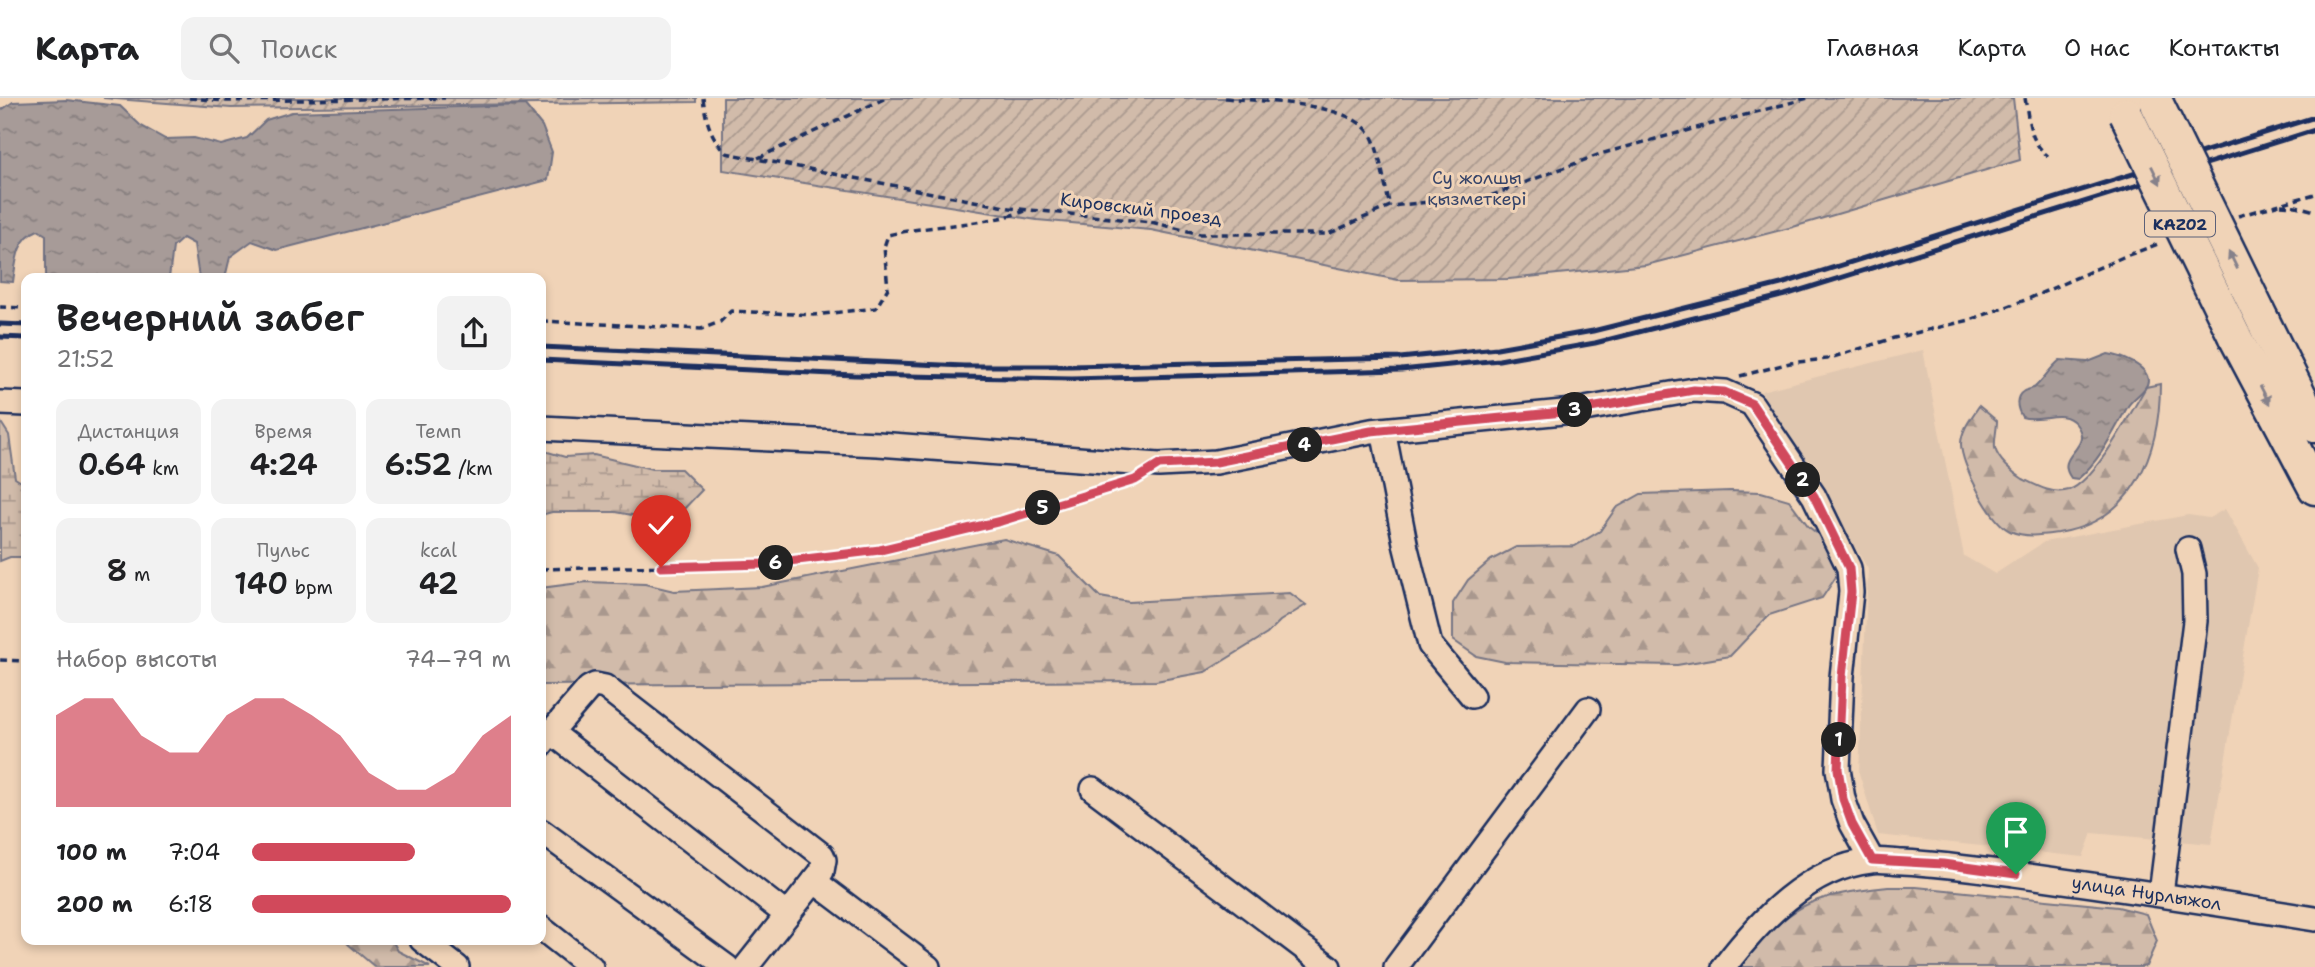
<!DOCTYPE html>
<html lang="ru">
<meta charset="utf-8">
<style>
body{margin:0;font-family:"Shantell Sans",sans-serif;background:#f2f2f2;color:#202124;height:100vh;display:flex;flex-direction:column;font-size:26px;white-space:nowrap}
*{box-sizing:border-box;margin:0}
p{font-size:23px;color:#757577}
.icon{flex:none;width:38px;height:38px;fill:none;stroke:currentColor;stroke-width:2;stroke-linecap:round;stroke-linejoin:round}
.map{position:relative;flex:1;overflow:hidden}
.panel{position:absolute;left:21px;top:175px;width:525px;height:672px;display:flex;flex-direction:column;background:#fff;border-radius:14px;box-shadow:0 4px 10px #0003}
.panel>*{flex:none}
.pin{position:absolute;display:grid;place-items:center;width:60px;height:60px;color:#fff;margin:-72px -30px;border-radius:50% 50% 50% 0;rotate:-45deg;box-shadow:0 0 7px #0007}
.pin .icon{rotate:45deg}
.km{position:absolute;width:35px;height:35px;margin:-18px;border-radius:50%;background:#222;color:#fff;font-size:19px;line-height:35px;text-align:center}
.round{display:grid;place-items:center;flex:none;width:74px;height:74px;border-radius:14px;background:#f2f2f2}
.summary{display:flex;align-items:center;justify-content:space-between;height:119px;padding:0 35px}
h1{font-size:38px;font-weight:600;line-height:52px}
.figures{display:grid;grid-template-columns:repeat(3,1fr);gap:10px;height:119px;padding:7px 35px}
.figures div{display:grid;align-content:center;border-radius:14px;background:#f2f2f2;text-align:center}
.figures b{font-size:30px;font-weight:600}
.figures small{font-size:19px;font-weight:400}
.figures p{font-size:19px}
.chart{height:196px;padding:14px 35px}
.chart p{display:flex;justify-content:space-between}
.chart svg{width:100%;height:126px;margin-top:7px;fill:#d1495b;opacity:.7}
ul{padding:0 35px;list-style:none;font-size:23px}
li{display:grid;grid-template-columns:112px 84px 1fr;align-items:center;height:52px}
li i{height:18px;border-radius:9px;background:#d1495b}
header{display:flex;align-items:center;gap:42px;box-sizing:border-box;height:98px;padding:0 35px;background:#fff;border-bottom:2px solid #e0e0e0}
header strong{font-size:33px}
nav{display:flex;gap:38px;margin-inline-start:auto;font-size:24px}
.search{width:490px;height:63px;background:#f2f2f2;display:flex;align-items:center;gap:18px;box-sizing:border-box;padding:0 24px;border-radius:14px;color:#757577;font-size:26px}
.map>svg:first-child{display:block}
.built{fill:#e0c7b0}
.forest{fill:url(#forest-firs);stroke:#767584;stroke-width:2}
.wetland{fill:url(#wetland-marsh);stroke:#767584;stroke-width:2}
.garden{fill:url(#garden-furrows);stroke:#767584;stroke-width:2}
.water{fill:url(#water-ripples);stroke:#6f7081;stroke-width:2}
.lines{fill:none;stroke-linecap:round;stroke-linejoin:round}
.minor-casing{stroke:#1b2f5e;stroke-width:28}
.highway-casing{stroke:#1b2f5e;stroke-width:37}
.path{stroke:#1b2f5e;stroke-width:3.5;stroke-dasharray:7 5;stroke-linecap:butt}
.minor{stroke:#f0d3b7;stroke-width:23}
.highway{stroke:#f0d3b7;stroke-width:32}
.rail{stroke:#1b2f5e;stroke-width:5}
.highway-bridge-casing{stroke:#1b2f5e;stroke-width:37;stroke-linecap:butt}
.highway-bridge{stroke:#f0d3b7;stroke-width:32}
.oneway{fill:#86818a}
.route-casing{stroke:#fff;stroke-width:14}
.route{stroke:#d1495b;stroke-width:9}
.labels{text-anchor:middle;stroke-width:6;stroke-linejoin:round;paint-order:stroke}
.shield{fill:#f0d3b7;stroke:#5b6079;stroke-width:2}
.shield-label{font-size:16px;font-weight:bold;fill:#1b2f5e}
.park-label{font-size:18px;fill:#364469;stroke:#f0d3b7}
.street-label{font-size:18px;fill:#1b2f5e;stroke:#f0d3b7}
</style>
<header>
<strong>Карта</strong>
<div class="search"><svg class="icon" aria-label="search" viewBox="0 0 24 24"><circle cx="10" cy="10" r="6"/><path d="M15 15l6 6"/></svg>Поиск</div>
<nav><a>Главная</a><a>Карта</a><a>О нас</a><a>Контакты</a></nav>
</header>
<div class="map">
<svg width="2315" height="869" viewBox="0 0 2315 869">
<defs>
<pattern id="forest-firs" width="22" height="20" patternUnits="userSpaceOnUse" patternTransform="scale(1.75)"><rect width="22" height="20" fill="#d1bbaa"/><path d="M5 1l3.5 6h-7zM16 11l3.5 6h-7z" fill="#a9988e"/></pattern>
<pattern id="wetland-marsh" width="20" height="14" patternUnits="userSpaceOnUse" patternTransform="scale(1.75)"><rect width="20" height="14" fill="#d1bbaa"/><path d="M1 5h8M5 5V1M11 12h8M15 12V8" fill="none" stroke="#a9988e"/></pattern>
<pattern id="garden-furrows" width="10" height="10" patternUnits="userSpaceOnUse" patternTransform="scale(1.75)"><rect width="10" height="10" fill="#d1bbaa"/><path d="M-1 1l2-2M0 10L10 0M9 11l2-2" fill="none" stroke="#a9988e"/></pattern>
<pattern id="water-ripples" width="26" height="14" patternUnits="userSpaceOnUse" patternTransform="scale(1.75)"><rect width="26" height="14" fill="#a79b98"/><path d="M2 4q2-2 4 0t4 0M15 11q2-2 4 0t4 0" fill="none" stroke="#877f7f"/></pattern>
</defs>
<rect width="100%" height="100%" fill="#f0d3b7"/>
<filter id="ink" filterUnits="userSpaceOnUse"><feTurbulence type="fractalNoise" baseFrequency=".0143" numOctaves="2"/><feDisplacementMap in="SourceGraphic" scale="14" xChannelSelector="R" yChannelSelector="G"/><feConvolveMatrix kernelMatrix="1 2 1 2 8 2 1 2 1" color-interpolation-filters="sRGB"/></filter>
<g filter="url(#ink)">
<polygon class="built" points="1923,252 1964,458 1995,476 2044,444 2188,417 2209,420 2225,411 2258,470 2211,746 2092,735 2083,759 1878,737 1859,675 1868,471 1761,293"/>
<g class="forest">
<path d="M2160 286C2160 355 2134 423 2058 435 2043 437 2025 440 2010 433 1991 424 1961 367 1961 346 1961 332 1972 319 1979 308L1997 323C1997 331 1994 342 1995 350 1998 362 2013 375 2023 381 2037 388 2053 397 2069 392 2096 382 2131 314 2146 289Z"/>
<polygon points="1730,393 1761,394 1789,402 1809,429 1833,448 1838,476 1822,500 1769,517 1730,558 1677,567 1505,564 1476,558 1453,542 1453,505 1468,482 1491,462 1516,449 1575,448 1600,433 1616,410 1641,396"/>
<polygon points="1004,441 1059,458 1100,499 1129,504 1290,495 1306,507 1280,523 1267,536 1205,574 1156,583 541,587 541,490 587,484 645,486 674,493 762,489"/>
<path d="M1888 789H1916L2118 809 2146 816 2157 843 2146 868 2141 869H1737C1757 848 1776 823 1802 809 1825 796 1862 792 1888 789Z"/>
<polygon points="352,842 392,842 398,853 430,869 375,869 348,846"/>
</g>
<g class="wetland">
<polygon points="0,323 9,337 15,380 26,387 26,459 10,459 0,463"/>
<polygon points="541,352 565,359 594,357 652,371 681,371 702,392 680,415 648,420 616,414 552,414 541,417"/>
</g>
<g class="garden">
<polygon points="103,0 696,0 696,4 231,10"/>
<polygon points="723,0 2013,0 2020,62 1793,129 1646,167 1509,181 1398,182 1151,132 1037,122 723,72"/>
</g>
<g class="water">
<path d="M66 2 120 8 140 27 165 41 194 40 221 47 247 40 266 22 292 14 525 7 542 28 552 54 548 82 277 152 252 143 230 159 225 180H199L194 146 183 140 173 149 169 180H46V137L38 132C17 140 16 163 13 184L0 183V13L13 4Z"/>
<path d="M2108 256C2120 258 2147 267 2148 282 2148 292 2134 299 2128 308 2113 334 2102 360 2078 381L2071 380C2053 356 2095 351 2076 326 2063 309 2040 325 2022 319 2017 311 2014 299 2024 293 2028 291 2032 291 2035 289 2044 281 2050 270 2060 262L2088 264Z"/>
</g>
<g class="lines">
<g class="minor-casing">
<g id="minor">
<polyline points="0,305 26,306"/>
<polyline points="541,330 878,346 1159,367 1216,364 1371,333 1573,313 1694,292 1725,294 1752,306 1814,398 1849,470 1851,494 1842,579 1838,671 1843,701 1852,726 1872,762"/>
<polyline points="1383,332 1406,450 1430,547 1472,598"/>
<polyline points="551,634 589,590 595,587 605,589 822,757 824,762 822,773 746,869"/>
<polyline points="541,647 551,634 787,817"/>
<polyline points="1093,691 1329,869"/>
<polyline points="541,733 727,869"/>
<polyline points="814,783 928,869"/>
<polyline points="2161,796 2195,523 2194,476 2188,451"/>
<polyline points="541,830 591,869"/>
<polyline points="422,842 457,869"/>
<polyline points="1396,869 1588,611"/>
<path id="s1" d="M1724 869C1760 822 1808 770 1871 763 1881 761 1893 764 1903 764 1941 766 1977 771 2014 776 2115 790 2215 805 2315 821"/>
</g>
</g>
<g class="highway-casing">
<g id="highway">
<polyline points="2263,223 2315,328"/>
<polyline points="2234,237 2315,390"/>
</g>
</g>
<g class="path">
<polyline points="189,0 227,3 445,0"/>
<path d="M703 0C706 23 710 38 726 55L1010 110 1151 124 1200 136H1328L1390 108 1490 98 1600 56 1808 0"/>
<path d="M1225 0C1262 4 1354 3 1372 39 1380 54 1385 91 1390 108"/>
<path d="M2025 0C2029 23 2029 43 2048 58"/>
<polyline points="758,60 886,0"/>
<polyline points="2281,107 2296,108 2315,113"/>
<polyline points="2238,118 2315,96"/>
<polyline points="0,209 26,210"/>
<path d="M541 223 701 231 720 224 731 213 814 217 876 210 888 190 884 149 888 137C933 126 981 128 1025 113"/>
<polyline points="1740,278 1790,265 1827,261 1894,240 1970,222 2028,201 2123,159 2161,145"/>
<polyline points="541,471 764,466 880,452 1001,423 1123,385"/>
<polyline points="0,562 26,563"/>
</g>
<use href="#minor" class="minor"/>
<use href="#highway" class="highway"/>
<g class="rail">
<polyline points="0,226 26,227"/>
<polyline points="0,239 26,240"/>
<polyline points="541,249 964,268 1071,268 1400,260 1497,250 1593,233 1781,186 2315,19"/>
<polyline points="541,262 854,277 1072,281 1401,272 1499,262 1595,245 1785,197 2315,32"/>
</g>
<g class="highway-bridge-casing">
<g id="highway-bridge">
<polyline points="2157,6 2263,223"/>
<polyline points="2126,16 2234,237"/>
</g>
</g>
<use href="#highway-bridge" class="highway-bridge"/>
</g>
<defs><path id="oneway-solid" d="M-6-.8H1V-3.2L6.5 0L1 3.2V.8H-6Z" transform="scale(1.75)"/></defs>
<g class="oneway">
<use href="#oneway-solid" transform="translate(2156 77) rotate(64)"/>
<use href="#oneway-solid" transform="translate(2233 162) rotate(-116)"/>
<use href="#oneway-solid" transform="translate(2265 297) rotate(63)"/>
</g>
</g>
<g class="lines" filter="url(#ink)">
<g class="route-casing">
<polyline id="route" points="661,469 764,466 880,452 1001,423 1135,382 1159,367 1216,364 1371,333 1573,313 1694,292 1724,294 1752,306 1814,398 1849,470 1851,494 1842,579 1838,671 1843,701 1852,726 1872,762 1943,766 2016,776"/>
</g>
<use href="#route" class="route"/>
</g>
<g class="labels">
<rect class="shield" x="2145" y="113.5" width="70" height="25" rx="5"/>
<g class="shield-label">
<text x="2180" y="132">KAZ02</text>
</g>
<g class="park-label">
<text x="1477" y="86">Су жолшы<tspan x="1477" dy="21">қызметкері</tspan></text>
</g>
<g class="street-label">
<text transform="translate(1141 111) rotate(7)" y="6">Кировский проезд</text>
<text dy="6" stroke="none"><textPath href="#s1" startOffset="464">улица Нурлыжол</textPath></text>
</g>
</g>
</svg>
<div class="pin" style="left:2016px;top:776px;background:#1e9e55"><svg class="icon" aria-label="arrive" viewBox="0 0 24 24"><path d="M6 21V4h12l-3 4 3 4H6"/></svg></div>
<div class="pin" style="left:661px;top:469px;background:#d93025"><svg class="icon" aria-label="check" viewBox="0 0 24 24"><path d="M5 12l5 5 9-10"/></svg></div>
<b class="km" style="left:1839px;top:642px">1</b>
<b class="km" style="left:1803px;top:382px">2</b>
<b class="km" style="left:1575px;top:312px">3</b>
<b class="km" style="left:1305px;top:347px">4</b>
<b class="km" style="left:1043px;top:410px">5</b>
<b class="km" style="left:776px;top:465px">6</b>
<section class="panel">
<div class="summary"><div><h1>Вечерний забег</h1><p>21:52</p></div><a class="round"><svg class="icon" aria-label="share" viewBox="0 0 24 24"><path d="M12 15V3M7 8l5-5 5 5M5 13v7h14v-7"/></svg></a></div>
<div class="figures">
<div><p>Дистанция</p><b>0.64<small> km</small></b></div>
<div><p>Время</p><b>4:24</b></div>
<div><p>Темп</p><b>6:52<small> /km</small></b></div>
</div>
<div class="figures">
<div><b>8<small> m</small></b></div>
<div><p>Пульс</p><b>140<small> bpm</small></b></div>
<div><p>kcal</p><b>42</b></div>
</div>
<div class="chart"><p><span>Набор высоты</span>74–79 m</p>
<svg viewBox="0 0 160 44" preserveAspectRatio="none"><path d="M0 44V12L10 6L20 6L30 19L40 25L50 25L60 12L70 6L80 6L90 12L100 19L110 32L120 38L130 38L140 32L150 19L160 12V44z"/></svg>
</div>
<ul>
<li><b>100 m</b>7:04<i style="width:63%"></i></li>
<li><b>200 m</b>6:18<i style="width:100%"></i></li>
</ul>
</section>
</div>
